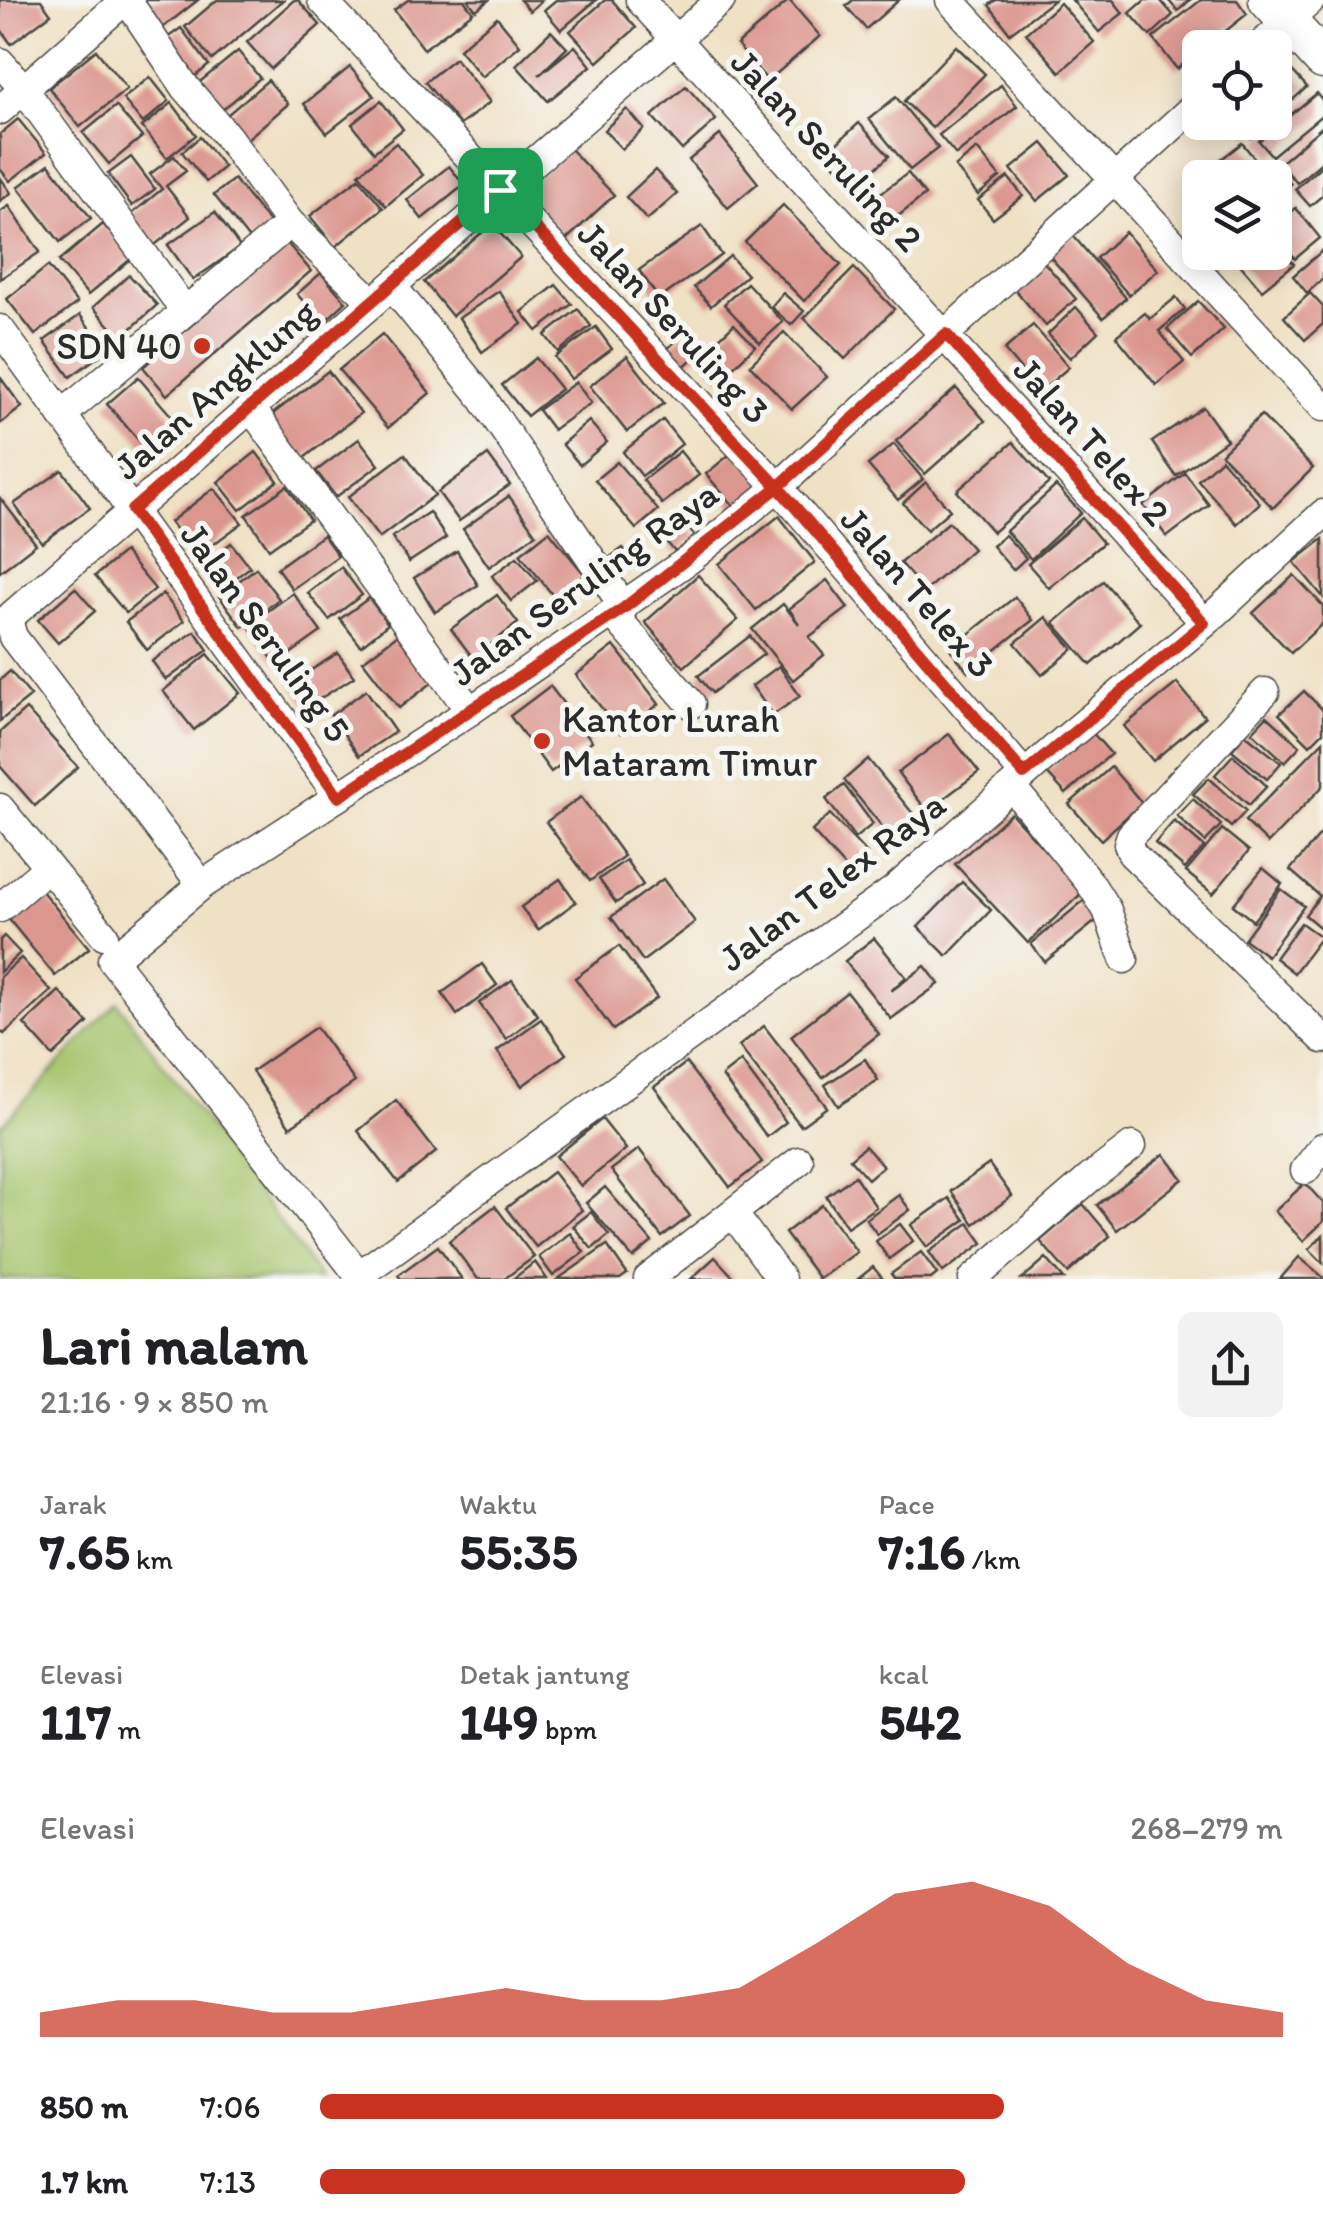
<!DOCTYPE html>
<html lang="id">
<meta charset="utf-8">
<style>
body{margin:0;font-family:Itim,sans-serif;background:#f2f2f2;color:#202124;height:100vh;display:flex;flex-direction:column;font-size:38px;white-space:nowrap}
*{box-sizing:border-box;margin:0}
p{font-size:32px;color:#757577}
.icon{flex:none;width:55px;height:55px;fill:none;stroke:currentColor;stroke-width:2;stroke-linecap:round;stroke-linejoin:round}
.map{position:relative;height:1279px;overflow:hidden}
.drawer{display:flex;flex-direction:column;background:#fff;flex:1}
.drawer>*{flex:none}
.controls{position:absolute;left:1182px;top:30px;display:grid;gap:20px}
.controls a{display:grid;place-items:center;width:110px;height:110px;border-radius:15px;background:#fff;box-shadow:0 5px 25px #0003;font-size:50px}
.pin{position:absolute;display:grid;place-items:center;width:85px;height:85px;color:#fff;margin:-42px;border-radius:20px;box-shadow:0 5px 15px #0006}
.round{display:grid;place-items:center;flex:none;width:105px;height:105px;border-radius:15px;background:#f2f2f2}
.headline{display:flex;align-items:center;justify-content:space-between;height:170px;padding:0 40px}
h1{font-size:55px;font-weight:700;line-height:75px}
.figures{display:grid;grid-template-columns:repeat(3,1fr);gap:15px;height:170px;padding:10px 40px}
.figures div{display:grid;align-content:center}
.figures b{font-size:50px;font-weight:700}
.figures small{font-size:28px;font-weight:400}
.figures p{font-size:28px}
.chart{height:280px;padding:20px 40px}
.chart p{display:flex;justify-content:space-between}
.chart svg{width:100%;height:180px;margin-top:10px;fill:#c8321e;opacity:.7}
ul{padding:0 40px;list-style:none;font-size:32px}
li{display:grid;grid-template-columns:160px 120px 1fr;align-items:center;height:75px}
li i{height:25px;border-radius:12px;background:#c8321e}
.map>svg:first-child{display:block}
.green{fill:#a5c46c;stroke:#68784c;stroke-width:2.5}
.building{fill:#db968e}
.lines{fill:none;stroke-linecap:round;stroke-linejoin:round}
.street-casing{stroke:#484642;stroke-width:31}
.secondary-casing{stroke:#484642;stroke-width:41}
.street{stroke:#fff;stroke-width:28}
.secondary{stroke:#fff;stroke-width:38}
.route-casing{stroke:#fff;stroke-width:20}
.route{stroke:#c8321e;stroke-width:12}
.poi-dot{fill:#c8321e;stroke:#f6f6f2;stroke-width:4}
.labels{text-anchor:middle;stroke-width:10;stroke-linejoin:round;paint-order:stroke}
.street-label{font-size:38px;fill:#2b2b2b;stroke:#f6f6f2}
.poi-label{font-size:38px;fill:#2b2b2b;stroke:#f6f6f2;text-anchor:end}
</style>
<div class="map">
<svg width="1323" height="1279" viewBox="0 0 1323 1279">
<rect width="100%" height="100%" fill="#f6f6f2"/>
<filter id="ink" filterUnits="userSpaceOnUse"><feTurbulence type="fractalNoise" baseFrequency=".01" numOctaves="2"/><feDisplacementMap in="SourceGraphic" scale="20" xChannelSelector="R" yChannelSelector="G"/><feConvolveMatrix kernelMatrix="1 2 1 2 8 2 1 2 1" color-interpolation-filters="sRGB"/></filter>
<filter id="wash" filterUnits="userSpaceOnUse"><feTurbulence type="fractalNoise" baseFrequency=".0048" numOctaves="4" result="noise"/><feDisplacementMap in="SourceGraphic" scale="40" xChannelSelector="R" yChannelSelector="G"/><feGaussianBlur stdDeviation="2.25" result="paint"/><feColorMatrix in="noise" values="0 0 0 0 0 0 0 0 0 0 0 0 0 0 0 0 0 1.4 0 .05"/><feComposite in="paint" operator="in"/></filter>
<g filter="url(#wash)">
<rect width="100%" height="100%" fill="#efe1c4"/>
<polygon class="green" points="117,1002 321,1279 0,1279 0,1127"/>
<g id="blocks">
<g class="building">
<polygon points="0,0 41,0 51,14 11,44 0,28"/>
<polygon points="145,0 198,0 161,29 141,3"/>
<polygon points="217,0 283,0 212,60 185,27"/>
<polygon points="294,0 298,0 320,25 271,69 247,42"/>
<polygon points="408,0 464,0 473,12 424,49 394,10"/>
<polygon points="468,0 489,0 476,10"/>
<polygon points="520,0 542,0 530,11"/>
<polygon points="556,0 596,0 561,30 544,10"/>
<polygon points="605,0 612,0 636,28 598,62 570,31"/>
<polygon points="789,0 820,36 768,81 737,45"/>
<polygon points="853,0 899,0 866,29 846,6"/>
<polygon points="996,0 1054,0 1010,33 989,5"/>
<polygon points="1072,0 1113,0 1123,13 1099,32"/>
<polygon points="1145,0 1160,0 1173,15 1150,36 1130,13"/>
<polygon points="1168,0 1190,0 1178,11"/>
<polygon points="1201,0 1237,0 1247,14 1204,48 1200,48 1200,51 1177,69 1153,38"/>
<polygon points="1060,3 1094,42 1060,72 1026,33"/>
<polygon points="497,17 520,45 482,77 459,49"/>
<polygon points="181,28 209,65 192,79 163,41"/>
<polygon points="551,31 567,48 539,75 575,46 591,66 548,101 516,65"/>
<polygon points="956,46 985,74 932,128 904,101"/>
<polygon points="96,50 127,89 80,127 49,88"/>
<polygon points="238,51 260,78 214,117 191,89"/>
<polygon points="1275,52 1307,87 1275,116"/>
<polygon points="455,58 490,102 460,125 425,82"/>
<polygon points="350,67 374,96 327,133 304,104"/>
<polygon points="150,77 169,101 143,123 123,99"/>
<polygon points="268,80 288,104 247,139 227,115"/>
<polygon points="1001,85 1017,106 956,155 939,135"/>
<polygon points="686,86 716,120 682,150 652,116"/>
<polygon points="1317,93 1323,101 1323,114 1272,156 1259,141"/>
<polygon points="896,97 938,148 910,170 869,119"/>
<polygon points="381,101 403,129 374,152 352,124"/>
<polygon points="172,103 196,135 167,158 142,127"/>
<polygon points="116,106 142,137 109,164 83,133"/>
<polygon points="627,109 644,129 622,149 604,130"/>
<polygon points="18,119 46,153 10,181 0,169 0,134"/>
<polygon points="1236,122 1268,122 1251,138"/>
<polygon points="859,123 889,156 855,187 825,154"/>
<polygon points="1323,126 1323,161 1297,183 1280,163"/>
<polygon points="720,135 758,183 728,208 689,160"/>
<polygon points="200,137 224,167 206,182 182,152"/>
<polygon points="396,143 423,175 386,206 359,174"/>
<polygon points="1043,143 1069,175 1037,201 1011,169"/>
<polygon points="1242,143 1261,166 1246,178 1226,178 1215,164"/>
<polygon points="569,148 614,195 566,240 521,193"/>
<polygon points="977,149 1000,177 978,195 955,167"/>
<polygon points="174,156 186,171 166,186 190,217 151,248 127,218 162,189 150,174"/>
<polygon points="131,157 155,189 132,206 108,174"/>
<polygon points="1271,160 1291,184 1275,198 1275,178 1250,178"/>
<polygon points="49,164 91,218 60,242 18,187"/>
<polygon points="1323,164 1323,195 1310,206 1295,189"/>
<polygon points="449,166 464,185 422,219 407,200"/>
<polygon points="655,170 677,194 647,220 626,197"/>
<polygon points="908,173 925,195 888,224 870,201"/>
<polygon points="0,177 11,193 0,201"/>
<polygon points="1008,177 1023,196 993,219 978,200"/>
<polygon points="359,178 383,208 335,247 310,216"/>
<polygon points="234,179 272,226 252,243 214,195"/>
<polygon points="783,205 841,265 804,301 745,242"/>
<polygon points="9,206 40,252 0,279 0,212"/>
<polygon points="1296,208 1320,238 1295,259 1275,233 1275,225"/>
<polygon points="215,212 240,247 193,280 168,245"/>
<polygon points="103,224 132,258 88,295 59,261"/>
<polygon points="492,224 521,257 452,316 424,282"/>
<polygon points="702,226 722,255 659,299 639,270"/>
<polygon points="1070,232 1126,298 1103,318 1047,253"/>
<polygon points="1125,232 1158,270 1129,295 1096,258"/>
<polygon points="1275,242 1294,264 1262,290 1238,262 1249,252 1275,252"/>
<polygon points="287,243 311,271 167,395 143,367"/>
<polygon points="1323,250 1323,279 1307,293 1293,276"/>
<polygon points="730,256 747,275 711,306 694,287"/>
<polygon points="1042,260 1076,299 1046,326 1012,286"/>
<polygon points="48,266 77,303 35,335 7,299"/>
<polygon points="854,268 894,309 845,359 804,318"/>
<polygon points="321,273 346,302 323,323 297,294"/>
<polygon points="129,275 157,305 121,338 93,307"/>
<polygon points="747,283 783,322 760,343 724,304"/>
<polygon points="556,285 572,304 537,331 522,312"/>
<polygon points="499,291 522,324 482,352 459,318"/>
<polygon points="783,293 804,311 791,325 771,307"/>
<polygon points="1310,293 1323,307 1323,324 1305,340 1284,317"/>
<polygon points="1176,297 1185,309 1159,331 1184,362 1156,385 1116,336 1145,313 1150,319"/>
<polygon points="1198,301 1224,329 1192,358 1167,329"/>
<polygon points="1076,307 1098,332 1070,358 1048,334"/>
<polygon points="578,309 591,326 558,352 545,335"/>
<polygon points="80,315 106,351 70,377 44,341"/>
<polygon points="734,324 755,346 721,379 700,356"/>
<polygon points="1033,325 1069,367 1040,392 1004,350"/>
<polygon points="596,327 612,349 571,379 555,357"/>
<polygon points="688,330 704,349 682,368 666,350"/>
<polygon points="784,332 827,377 792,409 750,365"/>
<polygon points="382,334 430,393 388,428 339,370"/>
<polygon points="627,356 664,403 627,432 590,386"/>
<polygon points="536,358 561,389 527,416 502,385"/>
<polygon points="328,371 361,413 299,462 265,420"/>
<polygon points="0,377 22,407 0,424"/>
<polygon points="138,377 185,432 154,458 107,404"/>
<polygon points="576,382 591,403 553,430 538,410"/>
<polygon points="956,388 985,421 925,474 896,441"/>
<polygon points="1203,407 1227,440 1176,476 1152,442"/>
<polygon points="1261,415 1313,468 1273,508 1221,454"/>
<polygon points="663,420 682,444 642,476 623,452"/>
<polygon points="589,421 607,442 580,465 562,444"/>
<polygon points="359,439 379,465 336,497 316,471"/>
<polygon points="1013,442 1049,483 993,532 957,491"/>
<polygon points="894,444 923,479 898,500 868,465"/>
<polygon points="735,450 767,489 738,512 706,474"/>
<polygon points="680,451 699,475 662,504 643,480"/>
<polygon points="256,452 278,481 240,510 218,482"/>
<polygon points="405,454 435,495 379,538 348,497"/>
<polygon points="488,455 510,485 459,521 438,492"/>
<polygon points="1221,459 1260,503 1237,524 1198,480"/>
<polygon points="617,462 658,510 636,529 595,480"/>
<polygon points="62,470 90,508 42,543 14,504"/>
<polygon points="1185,473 1209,505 1167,537 1143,505"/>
<polygon points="926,482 950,510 927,530 903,503"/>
<polygon points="287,486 310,520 269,549 246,515"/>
<polygon points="1056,486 1081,513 1031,559 1006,531"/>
<polygon points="214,488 242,523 196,557 170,522"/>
<polygon points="509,496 536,534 489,567 463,529"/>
<polygon points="0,498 36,544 0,572"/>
<polygon points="429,512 446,538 409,562 392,537"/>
<polygon points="779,516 815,562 756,610 719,564"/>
<polygon points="678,517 695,536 676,553 659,533"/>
<polygon points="1082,518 1103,543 1049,588 1028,564"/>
<polygon points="949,522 973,549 925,591 900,563"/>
<polygon points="549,531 585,575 555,598 520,554"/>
<polygon points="323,535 338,556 292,589 277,568"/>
<polygon points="1005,535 1026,558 1013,570 992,546"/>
<polygon points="1323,539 1323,597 1294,562"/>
<polygon points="231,543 250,567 224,587 205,564"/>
<polygon points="623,548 634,564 611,582 599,565"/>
<polygon points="457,551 478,585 435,612 414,578"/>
<polygon points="124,552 155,589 126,613 95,576"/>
<polygon points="517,557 537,581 511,601 492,576"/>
<polygon points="341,567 362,595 329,620 308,593"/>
<polygon points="256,568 279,599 242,627 219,596"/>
<polygon points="698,575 738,620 684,667 645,622"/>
<polygon points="1294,575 1323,606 1323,623 1291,653 1253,613"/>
<polygon points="827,580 848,608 809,637 824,655 793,680 752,629 783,604 799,624 789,609"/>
<polygon points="1103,581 1140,623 1091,665 1054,623"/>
<polygon points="75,588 95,611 58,643 38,620"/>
<polygon points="293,593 321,632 276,664 248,625"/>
<polygon points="163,594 184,621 147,650 126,622"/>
<polygon points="497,595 518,623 473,658 451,629"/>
<polygon points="1015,597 1033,620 968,672 950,649"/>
<polygon points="369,598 388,624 361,646 340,619"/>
<polygon points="1046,617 1073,649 1042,675 1015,643"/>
<polygon points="195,631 208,650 166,680 152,661"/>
<polygon points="397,635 433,682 399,708 363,661"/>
<polygon points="750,636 764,654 712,693 698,676"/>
<polygon points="614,646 659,704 621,733 576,675"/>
<polygon points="338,653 354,677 307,707 291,683"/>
<polygon points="208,654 240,693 194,730 163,691"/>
<polygon points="779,666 800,696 773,715 752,686"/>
<polygon points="10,671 31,696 0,721 0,680"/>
<polygon points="1177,683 1205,717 1153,761 1124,726"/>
<polygon points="550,686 592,741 551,772 510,716"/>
<polygon points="366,690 395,732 359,756 331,715"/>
<polygon points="1304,691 1323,710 1323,732 1310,745 1279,714"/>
<polygon points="26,709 78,767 35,806 0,766 0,732"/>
<polygon points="1267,716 1300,746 1285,762 1252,732"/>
<polygon points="1091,731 1111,754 1066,794 1046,772"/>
<polygon points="949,734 979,772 927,811 898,773"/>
<polygon points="1245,734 1281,763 1267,779 1232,750"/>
<polygon points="1323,741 1323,786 1268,843 1245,821"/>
<polygon points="1233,755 1267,786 1249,805 1215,775"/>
<polygon points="868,759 919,821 894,841 844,780"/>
<polygon points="1111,767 1142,803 1101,840 1069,804"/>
<polygon points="1209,778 1246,811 1231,827 1193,794"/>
<polygon points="844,785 873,824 855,838 826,799"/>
<polygon points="581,797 624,856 590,881 546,822"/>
<polygon points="1193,799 1221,825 1205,842 1177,816"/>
<polygon points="1011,813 1083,892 1028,943 955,864"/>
<polygon points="830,814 867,854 848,871 812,831"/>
<polygon points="1174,821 1204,847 1185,869 1155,843"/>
<polygon points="1222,829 1249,851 1213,894 1186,872"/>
<polygon points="1320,835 1323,837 1323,930 1305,915 1320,896 1290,870"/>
<polygon points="626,860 643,885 616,903 599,879"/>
<polygon points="1263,868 1282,884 1253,921 1233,905"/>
<polygon points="560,879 576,902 538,930 521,907"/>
<polygon points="663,879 695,922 643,961 611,917"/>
<polygon points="962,882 991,910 947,956 918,927"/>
<polygon points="1281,889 1304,906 1267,956 1244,939"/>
<polygon points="41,890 89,948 55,976 7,917"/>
<polygon points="1087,898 1102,916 1045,962 1031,944"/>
<polygon points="1301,923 1321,937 1294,973 1275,958"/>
<polygon points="4,936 20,953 0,972 0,940"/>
<polygon points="874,938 906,977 891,991 925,966 939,984 891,1019 845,961"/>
<polygon points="619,946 657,998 613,1030 575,978"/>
<polygon points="21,958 51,991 4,1034 0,1030 0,977"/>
<polygon points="482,964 497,985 457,1015 442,993"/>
<polygon points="512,980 538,1015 506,1039 479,1003"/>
<polygon points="59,991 88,1023 53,1056 24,1024"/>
<polygon points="847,992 879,1034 823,1078 791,1036"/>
<polygon points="541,1019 566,1054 522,1086 497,1051"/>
<polygon points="764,1026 827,1107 801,1126 739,1046"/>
<polygon points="316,1027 355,1082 290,1127 252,1071"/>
<polygon points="865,1059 878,1080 838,1106 825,1085"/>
<polygon points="741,1061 786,1122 767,1137 722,1076"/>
<polygon points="686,1063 762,1162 730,1187 654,1087"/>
<polygon points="396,1100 436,1152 398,1182 358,1131"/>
<polygon points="602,1119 626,1149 581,1186 556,1156"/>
<polygon points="865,1146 883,1166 868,1179 850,1159"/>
<polygon points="639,1149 690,1216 662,1237 611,1170"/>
<polygon points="1164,1154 1183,1179 1117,1230 1097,1205"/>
<polygon points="989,1164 1012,1196 974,1224 951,1191"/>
<polygon points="553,1172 582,1210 536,1247 506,1208"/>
<polygon points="855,1176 876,1207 847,1227 826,1196"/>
<polygon points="1305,1183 1323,1203 1323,1222 1303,1241 1275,1211"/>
<polygon points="605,1187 652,1242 633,1258 586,1203"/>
<polygon points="899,1195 910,1210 877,1234 866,1219"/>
<polygon points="949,1198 965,1220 927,1247 911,1225"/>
<polygon points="1083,1204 1110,1236 1068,1273 1040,1241"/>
<polygon points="822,1205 857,1252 819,1279 785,1233"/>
<polygon points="495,1206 534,1257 504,1279 478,1279 449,1241"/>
<polygon points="591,1212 609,1235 592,1249 573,1226"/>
<polygon points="969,1223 983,1243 943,1272 929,1252"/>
<polygon points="900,1224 913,1241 889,1259 876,1241"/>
<polygon points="570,1233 584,1252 553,1276 539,1257"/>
<polygon points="1323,1235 1323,1263 1309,1249"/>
<polygon points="607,1245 627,1274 620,1279 558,1279"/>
<polygon points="438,1246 462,1279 401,1279 398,1275"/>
<polygon points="921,1252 937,1274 931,1279 895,1279 891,1274"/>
<polygon points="715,1257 735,1279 691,1279"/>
<polygon points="1299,1257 1323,1277 1323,1279 1280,1279"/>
<polygon points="1046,1258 1064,1279 1022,1279"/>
<polygon points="535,1262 547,1279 513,1279"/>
<polygon points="873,1267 883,1279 858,1279"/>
</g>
</g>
</g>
<g filter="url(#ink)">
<use href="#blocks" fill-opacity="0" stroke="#484642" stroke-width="2.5"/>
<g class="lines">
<g class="street-casing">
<g id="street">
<polyline points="127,0 186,88 227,136 290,223 373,302"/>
<polyline points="322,0 778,487 1024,774"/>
<polyline points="640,0 1205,623"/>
<polyline points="950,0 1323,407"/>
<polyline points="1258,48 1311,0"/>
<polyline points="0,62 23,88 185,311"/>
<polyline points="0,110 125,0"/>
<polyline points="392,286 479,393 624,607"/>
<polyline points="0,329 339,797"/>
<polyline points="251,408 470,711"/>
<polyline points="62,415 290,223"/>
<polyline points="614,615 691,704"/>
<polyline points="1265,692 1131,835 1128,844 1132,854 1323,1039"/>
<polyline points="1012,787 1090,883 1107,910 1124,959"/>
<polyline points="0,808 104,935"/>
<polyline points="202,885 13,637 9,623 11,616 721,0"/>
<polyline points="0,908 47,868"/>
<polyline points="1305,1170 1323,1147"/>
<polyline points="733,1213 781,1279"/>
<polyline points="359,1275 895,889 1063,741 1205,623 1323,514"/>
<polyline points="362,1279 112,960 202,885 470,711 690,559 778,487 1200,101"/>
<polyline points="648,1279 799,1161"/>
<polyline points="973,1279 1090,1178 1132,1146"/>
</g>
</g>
<g class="secondary-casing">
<polyline id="secondary" points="1268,0 1323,60"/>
</g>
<use href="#street" class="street"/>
<use href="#secondary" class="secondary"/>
</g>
</g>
<g class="lines" filter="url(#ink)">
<g class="route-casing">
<polyline id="route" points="500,190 132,510 339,797 624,608 778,487 1024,774 1204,623 946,334 778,487 500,190"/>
</g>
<use href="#route" class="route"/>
</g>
<g class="poi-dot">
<circle cx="202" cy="346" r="10"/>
<circle cx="542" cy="741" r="10"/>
</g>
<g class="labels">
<g class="street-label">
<text transform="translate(827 150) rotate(47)" y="13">Jalan Seruling 2</text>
<text transform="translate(674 322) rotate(47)" y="13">Jalan Seruling 3</text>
<text transform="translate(215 389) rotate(-41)" y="13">Jalan Angklung</text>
<text transform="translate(1092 441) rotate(48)" y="13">Jalan Telex 2</text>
<text transform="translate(584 583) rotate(-36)" y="13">Jalan Seruling Raya</text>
<text transform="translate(918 592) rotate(49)" y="13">Jalan Telex 3</text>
<text transform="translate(266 632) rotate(54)" y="13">Jalan Seruling 5</text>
<text transform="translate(832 881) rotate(-37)" y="13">Jalan Telex Raya</text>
</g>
<g class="poi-label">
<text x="182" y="359">SDN 40</text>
<text x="562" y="732" text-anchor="start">Kantor Lurah<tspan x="562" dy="44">Mataram Timur</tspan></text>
</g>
</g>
</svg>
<div class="controls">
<a><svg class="icon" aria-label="locate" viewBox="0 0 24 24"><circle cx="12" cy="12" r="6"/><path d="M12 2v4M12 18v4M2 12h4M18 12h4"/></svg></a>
<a><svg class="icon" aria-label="layers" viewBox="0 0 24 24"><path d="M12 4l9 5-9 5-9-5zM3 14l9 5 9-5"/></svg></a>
</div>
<div class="pin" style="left:500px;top:190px;background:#1e9e55"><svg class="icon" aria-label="arrive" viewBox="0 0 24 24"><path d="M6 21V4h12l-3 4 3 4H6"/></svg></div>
</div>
<section class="drawer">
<div class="headline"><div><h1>Lari malam</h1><p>21:16 · 9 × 850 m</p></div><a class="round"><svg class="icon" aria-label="share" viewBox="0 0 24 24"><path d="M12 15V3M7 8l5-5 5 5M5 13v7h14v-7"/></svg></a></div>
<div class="figures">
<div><p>Jarak</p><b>7.65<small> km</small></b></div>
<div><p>Waktu</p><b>55:35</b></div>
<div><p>Pace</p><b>7:16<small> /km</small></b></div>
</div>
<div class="figures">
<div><p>Elevasi</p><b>117<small> m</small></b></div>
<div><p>Detak jantung</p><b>149<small> bpm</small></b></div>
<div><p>kcal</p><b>542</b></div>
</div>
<div class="chart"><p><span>Elevasi</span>268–279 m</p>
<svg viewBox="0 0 160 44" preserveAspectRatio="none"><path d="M0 44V38L10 35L20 35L30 38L40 38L50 35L60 32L70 35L80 35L90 32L100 21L110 9L120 6L130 12L140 26L150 35L160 38V44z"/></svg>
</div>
<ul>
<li><b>850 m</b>7:06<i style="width:71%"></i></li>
<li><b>1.7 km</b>7:13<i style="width:67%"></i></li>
</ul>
</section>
